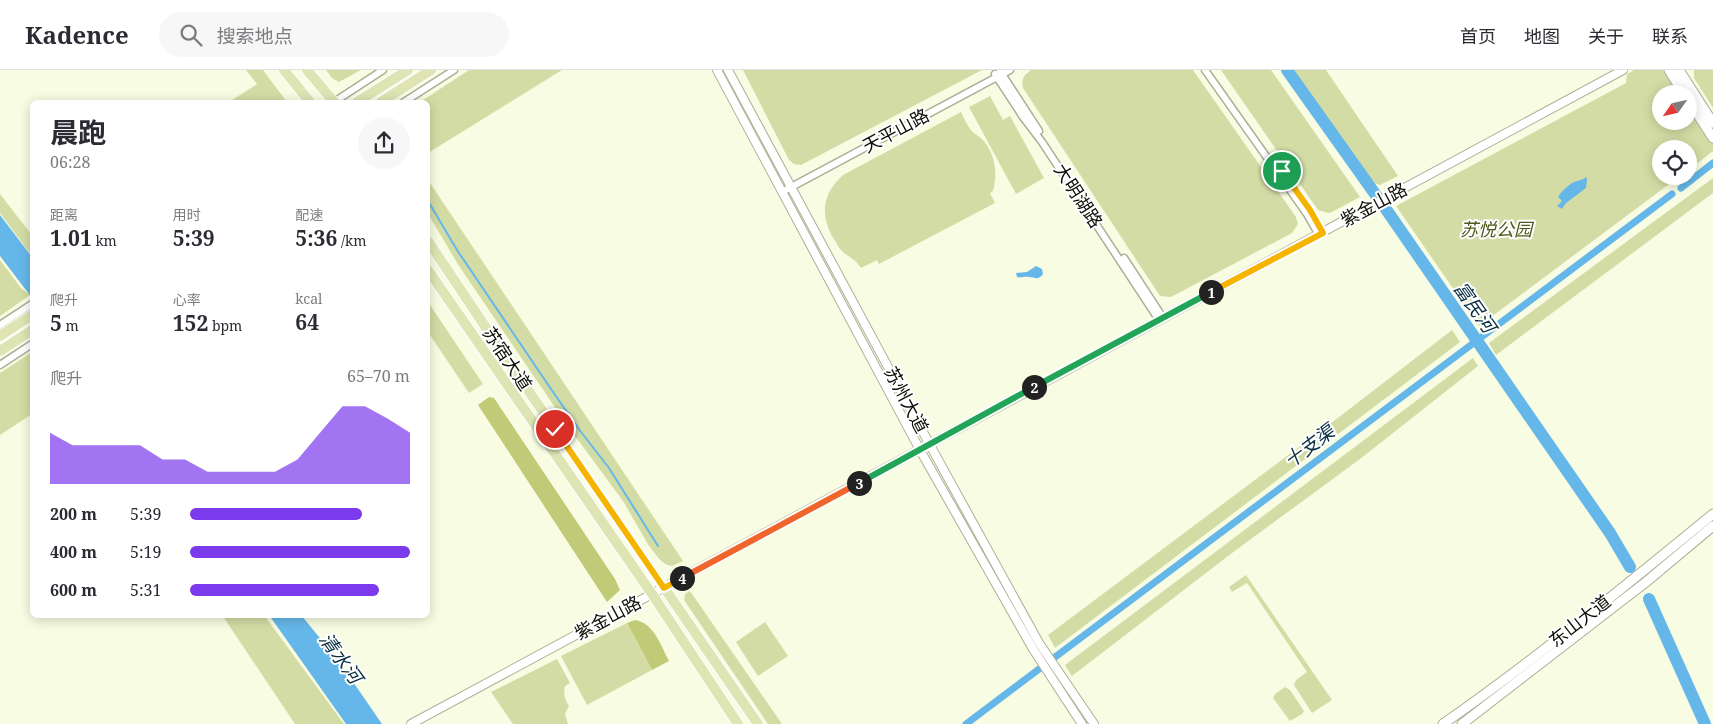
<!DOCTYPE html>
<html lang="zh">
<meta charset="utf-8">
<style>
body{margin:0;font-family:"Noto Serif","Noto Sans SC",serif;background:#f7f7f7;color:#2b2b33;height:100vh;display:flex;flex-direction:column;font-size:19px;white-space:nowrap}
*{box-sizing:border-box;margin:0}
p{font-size:16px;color:#7c7c81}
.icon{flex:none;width:28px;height:28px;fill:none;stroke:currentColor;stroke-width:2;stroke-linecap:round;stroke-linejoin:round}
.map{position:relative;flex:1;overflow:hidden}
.drawer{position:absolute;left:30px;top:30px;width:400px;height:518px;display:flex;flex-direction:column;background:#fff;border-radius:8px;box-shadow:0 2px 12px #0003}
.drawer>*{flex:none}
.needle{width:32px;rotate:236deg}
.controls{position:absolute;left:1652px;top:15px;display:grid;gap:10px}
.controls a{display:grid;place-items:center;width:45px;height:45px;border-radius:50%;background:#fff;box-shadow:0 2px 12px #0003;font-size:25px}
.pin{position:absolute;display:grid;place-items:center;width:42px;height:42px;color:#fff;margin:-21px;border:2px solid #fff;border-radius:50%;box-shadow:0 1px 5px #0007}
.km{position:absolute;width:25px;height:25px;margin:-12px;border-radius:50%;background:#222;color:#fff;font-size:14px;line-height:25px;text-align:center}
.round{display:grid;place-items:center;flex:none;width:52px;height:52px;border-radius:26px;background:#f7f7f7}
.overview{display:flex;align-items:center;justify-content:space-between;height:85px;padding:0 20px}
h1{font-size:28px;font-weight:700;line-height:38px}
.stats{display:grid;grid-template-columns:repeat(3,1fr);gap:8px;height:85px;padding:5px 20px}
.stats div{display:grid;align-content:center}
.stats b{font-size:21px;font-weight:700}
.stats small{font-size:14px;font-weight:400}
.stats p{font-size:14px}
.chart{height:140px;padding:10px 20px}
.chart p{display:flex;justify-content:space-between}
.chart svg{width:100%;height:90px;margin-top:5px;fill:#7c3aed;opacity:.7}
ul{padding:0 20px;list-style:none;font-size:16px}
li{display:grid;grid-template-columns:80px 60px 1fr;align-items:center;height:38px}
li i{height:12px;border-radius:6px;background:#7c3aed}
header{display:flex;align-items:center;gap:30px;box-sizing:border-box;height:70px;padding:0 25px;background:#fff;border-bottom:1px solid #e1e1e2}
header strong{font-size:24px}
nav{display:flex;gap:28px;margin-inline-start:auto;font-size:18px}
.search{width:350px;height:45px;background:#f7f7f7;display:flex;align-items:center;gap:12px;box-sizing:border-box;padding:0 18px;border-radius:28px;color:#7c7c81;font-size:19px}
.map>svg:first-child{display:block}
.green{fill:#d4dca5}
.forest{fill:#c1ca77}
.water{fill:#66b7e9}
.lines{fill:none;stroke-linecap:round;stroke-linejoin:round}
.stream{stroke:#66b7e9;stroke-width:2}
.canal{stroke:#66b7e9;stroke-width:7}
.river{stroke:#66b7e9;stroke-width:12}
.minor-casing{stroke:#abaf97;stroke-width:9}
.tertiary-casing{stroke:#abaf97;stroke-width:10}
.secondary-casing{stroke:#abaf97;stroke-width:11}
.primary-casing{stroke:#fff;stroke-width:12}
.minor{stroke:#fff;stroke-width:6}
.tertiary{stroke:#fff;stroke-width:8}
.secondary{stroke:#fff;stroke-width:9}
.primary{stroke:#dee4b3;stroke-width:10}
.split-1-casing{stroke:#fff;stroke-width:10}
.split-2-casing{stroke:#fff;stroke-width:10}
.split-3-casing{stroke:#fff;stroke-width:10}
.split-4-casing{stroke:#fff;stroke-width:10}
.split-5-casing{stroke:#fff;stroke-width:10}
.split-1{stroke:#f5b400;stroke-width:6}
.split-2{stroke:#22a559;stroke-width:6}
.split-3{stroke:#22a559;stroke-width:6}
.split-4{stroke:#f0652b;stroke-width:6}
.split-5{stroke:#f5b400;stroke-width:6}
.labels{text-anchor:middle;stroke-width:4;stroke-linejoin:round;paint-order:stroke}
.street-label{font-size:18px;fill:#0d0e06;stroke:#fff}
.park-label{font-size:18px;font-style:italic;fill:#52571b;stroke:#fff}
.water-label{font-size:19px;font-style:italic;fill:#0a2f43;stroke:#fff}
</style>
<header>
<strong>Kadence</strong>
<div class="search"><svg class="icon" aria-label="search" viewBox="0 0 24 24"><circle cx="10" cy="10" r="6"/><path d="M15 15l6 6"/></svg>搜索地点</div>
<nav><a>首页</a><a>地图</a><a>关于</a><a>联系</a></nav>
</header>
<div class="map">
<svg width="1713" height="654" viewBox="0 0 1713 654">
<rect width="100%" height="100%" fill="#f8fce2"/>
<g class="green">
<polygon points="246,0 263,0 287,32 229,32 257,14"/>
<polygon points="326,0 361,0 339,12 332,8"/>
<polygon points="469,0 562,0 428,83 428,32 420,32"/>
<polygon points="743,0 982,0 801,95 794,94 789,90"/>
<path d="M1031 0H1193L1296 147 1298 154 1292 163 1171 227 1160 226 1023 18C1021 9 1024 5 1031 0Z"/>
<polygon points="1221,0 1271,0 1360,127 1332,142 1329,143 1318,140"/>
<polygon points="1294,0 1326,0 1398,106 1380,115 1373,113"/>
<polygon points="1634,0 1663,0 1679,24 1661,24 1661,51 1689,51 1689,40 1713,72 1713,81 1689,100 1689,79 1661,79 1661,106 1680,106 1479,256 1396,136 1626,13 1627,4"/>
<polygon points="1694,0 1713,0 1713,38 1694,8"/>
<polygon points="990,26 1003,50 1010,46 1044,108 1016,124 969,37"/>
<path d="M961 42C964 48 967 55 971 60 974 64 979 66 983 70 995 84 998 103 993 121L990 123 995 133 879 194 877 190 861 198C855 188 847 187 840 179 837 175 835 170 832 166 820 143 823 123 843 105Z"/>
<polygon points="1713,108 1713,123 1496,285 1489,273"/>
<polygon points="428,110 683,491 672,496 667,495 660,490 649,476 623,431 567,355 459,196 428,144"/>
<polygon points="0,124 31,164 32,163 32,186 0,143"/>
<polygon points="0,190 21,218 30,225 0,246"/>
<polygon points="428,232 483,314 469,323 428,262"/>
<polygon points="1452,260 1460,272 1055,578 1048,565 1343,344"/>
<polygon points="32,282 32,344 0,365 0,303"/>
<polygon points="1473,288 1478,296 1360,389 1232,483 1072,606 1065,595"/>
<polygon points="1246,505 1332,630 1312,643 1294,615 1296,610 1307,602 1247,513 1232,522 1229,517"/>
<polygon points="690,521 782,654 768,654 684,530 685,524"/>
<polygon points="222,545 264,545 344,654 295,654"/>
<polygon points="765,552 788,586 758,606 736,572"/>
<polygon points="627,553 652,600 587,635 561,586"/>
<path d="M557 589 570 613 565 616C563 624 565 629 569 636L565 644 568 654H513L491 622Z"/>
<polygon points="1285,617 1290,620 1304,641 1302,644 1290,651 1273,628 1275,624"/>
</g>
<g class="forest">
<polygon points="489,327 494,328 615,509 620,520 607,532 478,335"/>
<path d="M635 550C654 553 661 576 669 591L652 600 627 553Z"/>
</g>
<g class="water">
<path d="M1586 107 1587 109 1586 118 1566 133 1562 139 1557 136 1562 131 1558 127C1561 122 1568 115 1574 112 1579 110 1581 111 1586 107Z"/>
<polygon points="0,145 32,187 32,228 0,186"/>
<path d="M1036 196 1042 199 1043 204C1038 211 1035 207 1029 207 1025 206 1022 208 1017 207L1016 203 1027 202Z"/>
<polygon points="269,545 301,545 338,590 382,654 346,654"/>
</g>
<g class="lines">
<polyline class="stream" points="428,131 457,180 551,319 581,362 609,398 658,476"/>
<g class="canal">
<polyline points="1681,118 1713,93"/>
<polyline points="966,654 1672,124"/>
</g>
<g class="river">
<polyline points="1287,0 1390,145 1610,463 1630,497"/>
<polyline points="1649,529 1705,654"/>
</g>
<g class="minor-casing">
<g id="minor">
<polyline points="1205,0 1307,144 1319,165"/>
<polyline points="1000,1 1039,61"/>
<polyline points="995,4 1023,47 1042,72 1159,250"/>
<polyline points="334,32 383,0"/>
<polyline points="404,32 454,0"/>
<polyline points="1280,100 1316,151"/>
<polyline points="782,122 1010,0"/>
<polyline points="1124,188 1163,248"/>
<polyline points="0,255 32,234"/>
<polyline points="0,295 32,274"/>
</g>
</g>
<g class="tertiary-casing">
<g id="tertiary">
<polyline points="717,0 920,380 1033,579 1082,654"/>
<polyline points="728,0 930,375 1039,573 1094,654"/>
<polyline points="411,654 1623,0"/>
</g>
</g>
<g class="secondary-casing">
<g id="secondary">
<polyline points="1669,0 1684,24"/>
<polyline points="1679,0 1713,53"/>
<polyline points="1689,31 1713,68"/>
<path d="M1443 654C1536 589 1625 516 1713 444"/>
<polyline points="1462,654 1646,512 1713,456"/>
</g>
</g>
<g class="primary-casing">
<g id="primary">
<polyline points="284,0 310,32"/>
<polyline points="307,0 334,32"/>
<polyline points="357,32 408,0"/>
<polyline points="381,32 431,0"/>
<polyline points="428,171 517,304 758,654"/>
<polyline points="428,200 652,524 738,654"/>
<polyline points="0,266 32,245"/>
<polyline points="0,281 32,260"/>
</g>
</g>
<use href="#minor" class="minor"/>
<use href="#tertiary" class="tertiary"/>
<use href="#secondary" class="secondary"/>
<use href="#primary" class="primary"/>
</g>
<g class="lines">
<g class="split-1-casing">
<polyline id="split-1" points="1211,222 1323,163 1310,140 1282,101"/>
</g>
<g class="split-2-casing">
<polyline id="split-2" points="1034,317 1211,222"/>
</g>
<g class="split-3-casing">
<polyline id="split-3" points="859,413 1034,317"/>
</g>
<g class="split-4-casing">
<polyline id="split-4" points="682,508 859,413"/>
</g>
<g class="split-5-casing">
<polyline id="split-5" points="555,359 664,518 682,508"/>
</g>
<use href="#split-1" class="split-1"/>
<use href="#split-2" class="split-2"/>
<use href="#split-3" class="split-3"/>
<use href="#split-4" class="split-4"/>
<use href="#split-5" class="split-5"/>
</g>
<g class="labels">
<g class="street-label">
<text transform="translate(896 61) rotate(-28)" y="6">天平山路</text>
<text transform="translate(1078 126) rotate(57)" y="6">大明湖路</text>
<text transform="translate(1374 135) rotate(-28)" y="6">紫金山路</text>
<text transform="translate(507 289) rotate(56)" y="6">苏宿大道</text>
<text transform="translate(906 330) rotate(62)" y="6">苏州大道</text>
<text transform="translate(608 548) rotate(-28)" y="6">紫金山路</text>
<text transform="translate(1580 551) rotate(-38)" y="6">东山大道</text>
</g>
<g class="park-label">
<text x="1496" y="166">苏悦公园</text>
</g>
<g class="water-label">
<text transform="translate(1475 237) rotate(55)" y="7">富民河</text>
<text transform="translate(1309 376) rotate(-37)" y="7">十支渠</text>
<text transform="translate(341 588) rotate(54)" y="7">清水河</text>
</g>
</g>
</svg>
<div class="controls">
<a><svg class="needle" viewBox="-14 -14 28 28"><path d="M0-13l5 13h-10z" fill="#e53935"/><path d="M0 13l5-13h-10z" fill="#7c7c81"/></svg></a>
<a><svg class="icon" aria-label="locate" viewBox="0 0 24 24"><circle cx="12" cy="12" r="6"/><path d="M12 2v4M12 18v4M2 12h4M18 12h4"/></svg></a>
</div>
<div class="pin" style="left:1282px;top:101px;background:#1e9e55"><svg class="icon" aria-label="arrive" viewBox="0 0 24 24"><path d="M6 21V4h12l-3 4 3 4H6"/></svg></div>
<div class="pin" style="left:555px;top:359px;background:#d93025"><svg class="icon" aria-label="check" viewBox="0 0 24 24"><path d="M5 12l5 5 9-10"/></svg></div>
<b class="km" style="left:1211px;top:222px">1</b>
<b class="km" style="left:1034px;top:317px">2</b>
<b class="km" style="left:859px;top:413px">3</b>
<b class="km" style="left:682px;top:508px">4</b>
<section class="drawer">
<div class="overview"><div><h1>晨跑</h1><p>06:28</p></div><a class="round"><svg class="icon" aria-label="share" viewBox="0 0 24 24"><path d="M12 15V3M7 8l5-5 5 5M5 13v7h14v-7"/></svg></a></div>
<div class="stats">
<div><p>距离</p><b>1.01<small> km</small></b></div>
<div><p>用时</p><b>5:39</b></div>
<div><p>配速</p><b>5:36<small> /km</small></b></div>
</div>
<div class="stats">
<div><p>爬升</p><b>5<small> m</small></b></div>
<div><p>心率</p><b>152<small> bpm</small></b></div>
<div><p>kcal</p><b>64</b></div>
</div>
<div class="chart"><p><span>爬升</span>65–70 m</p>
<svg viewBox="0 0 160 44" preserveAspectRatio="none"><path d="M0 44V19L10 25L20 25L30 25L40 25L50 32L60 32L70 38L80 38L90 38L100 38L110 32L120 19L130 6L140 6L150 12L160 19V44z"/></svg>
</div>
<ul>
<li><b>200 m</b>5:39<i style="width:78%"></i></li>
<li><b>400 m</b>5:19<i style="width:100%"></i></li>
<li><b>600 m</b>5:31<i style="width:86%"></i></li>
</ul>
</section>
</div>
